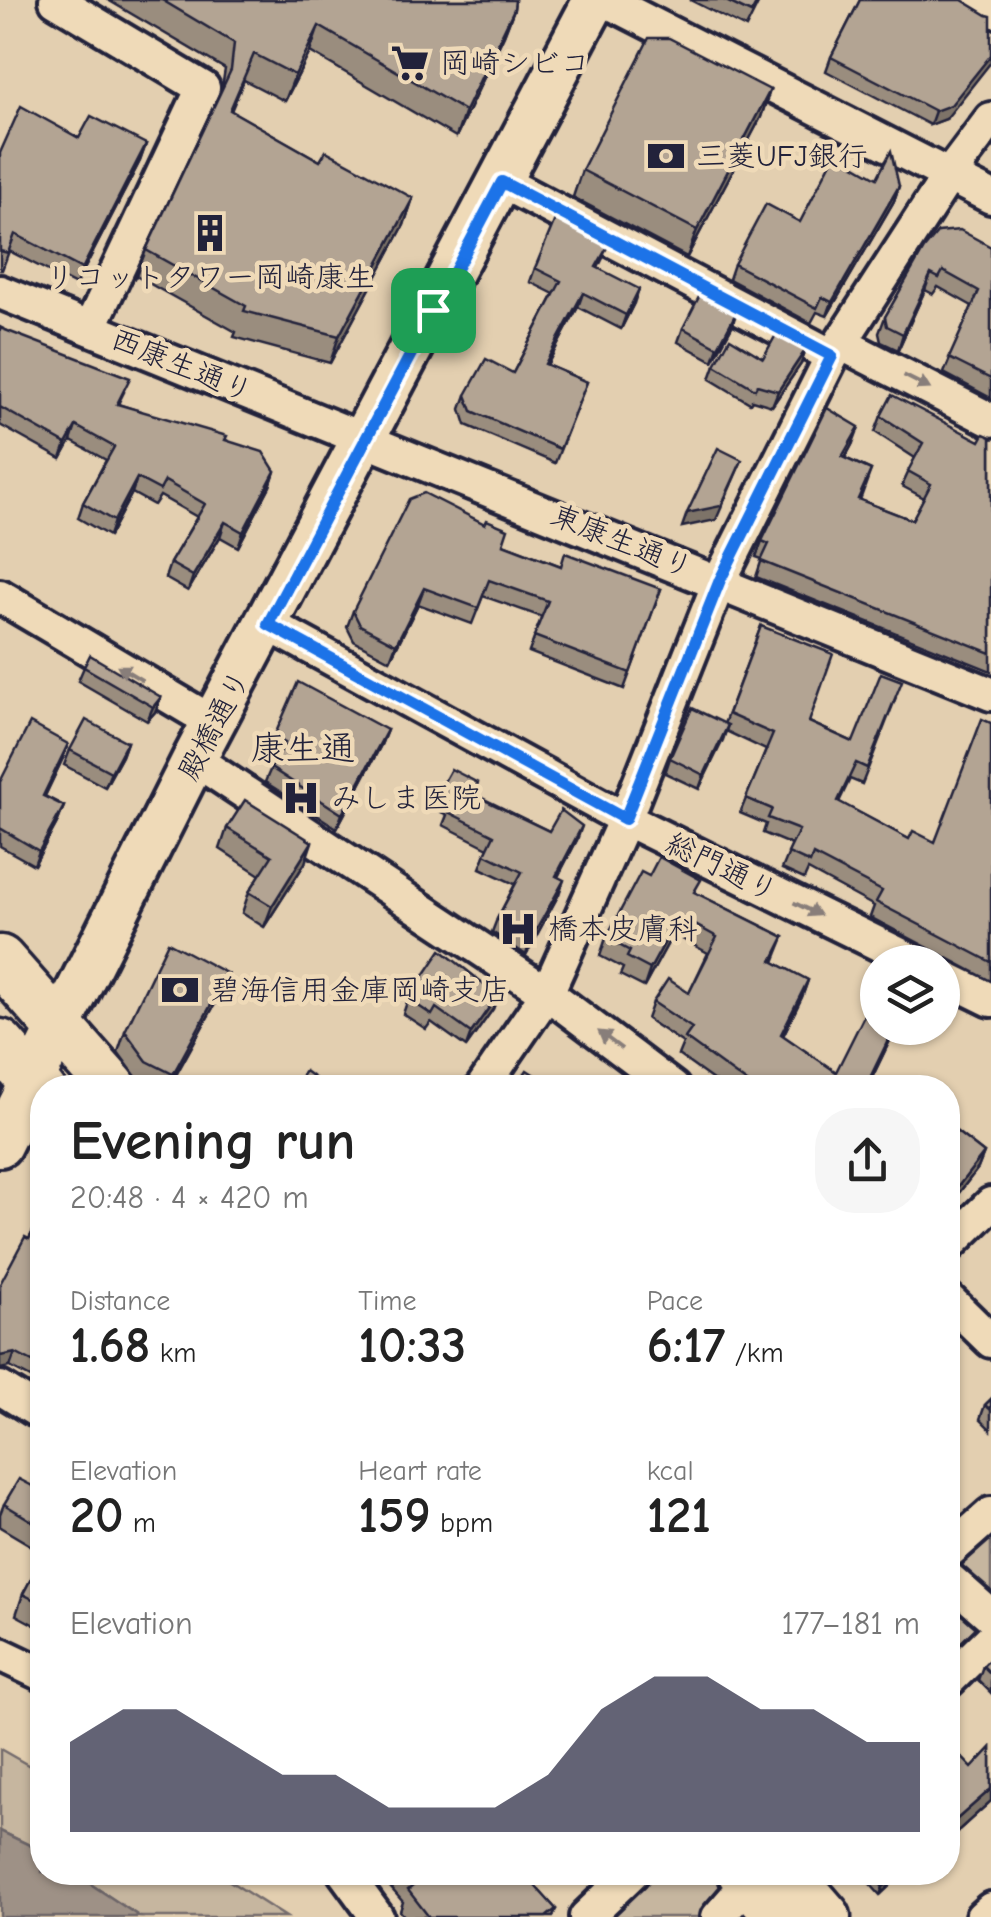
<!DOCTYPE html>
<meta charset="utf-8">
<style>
body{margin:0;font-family:"Comic Neue","Klee One",sans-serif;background:#f6f6f6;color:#222;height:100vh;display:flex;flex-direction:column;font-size:38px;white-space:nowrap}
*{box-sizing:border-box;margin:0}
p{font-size:32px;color:#767676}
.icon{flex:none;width:55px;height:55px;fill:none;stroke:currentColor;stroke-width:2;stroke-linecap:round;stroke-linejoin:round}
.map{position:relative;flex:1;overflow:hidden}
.side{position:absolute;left:30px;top:1075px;width:930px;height:810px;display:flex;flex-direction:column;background:#fff;border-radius:40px;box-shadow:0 2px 8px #0004}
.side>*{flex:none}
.tools{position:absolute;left:860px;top:945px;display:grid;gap:20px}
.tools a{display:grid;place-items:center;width:100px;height:100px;border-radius:50%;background:#fff;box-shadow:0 2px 8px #0004;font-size:50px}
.pin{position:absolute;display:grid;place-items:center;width:85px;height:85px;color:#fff;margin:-42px;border-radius:20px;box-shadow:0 5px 15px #0006}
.round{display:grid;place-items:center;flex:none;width:105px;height:105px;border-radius:40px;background:#f6f6f6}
.head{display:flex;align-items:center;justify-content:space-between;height:170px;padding:0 40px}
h1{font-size:55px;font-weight:800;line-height:75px}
.stats{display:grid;grid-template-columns:repeat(3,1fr);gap:15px;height:170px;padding:10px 40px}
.stats div{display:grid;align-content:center}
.stats b{font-size:50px;font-weight:800}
.stats small{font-size:28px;font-weight:400}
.stats p{font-size:28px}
.chart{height:280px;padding:20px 40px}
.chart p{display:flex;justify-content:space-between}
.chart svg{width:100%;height:180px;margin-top:10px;fill:#22223b;opacity:.7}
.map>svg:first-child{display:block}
.green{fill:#c6b69f;stroke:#746c6d;stroke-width:2.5}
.water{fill:#9e9186;stroke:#6c6568;stroke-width:2.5}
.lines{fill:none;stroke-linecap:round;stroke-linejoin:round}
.minor-casing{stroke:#22223b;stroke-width:40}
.major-casing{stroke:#22223b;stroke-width:50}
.highway-casing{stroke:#22223b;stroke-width:55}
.minor{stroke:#efdab8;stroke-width:32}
.major{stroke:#efdab8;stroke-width:42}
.highway{stroke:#efdab8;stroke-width:48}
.wall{fill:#9a8d7e;stroke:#22223b;stroke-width:2.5}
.shaded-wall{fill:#7d7367;stroke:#22223b;stroke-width:2.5}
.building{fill:#b3a493;stroke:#22223b;stroke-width:2.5}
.oneway{fill:#887e7a}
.route-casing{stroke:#fff;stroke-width:20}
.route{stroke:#1a73e8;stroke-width:12}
.labels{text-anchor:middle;stroke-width:9;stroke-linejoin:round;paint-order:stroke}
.poi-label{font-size:30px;fill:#22223b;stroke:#efdab8;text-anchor:start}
.street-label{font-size:30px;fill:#22223b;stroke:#efdab8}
.quarter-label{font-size:35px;fill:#22223b;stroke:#efdab8}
</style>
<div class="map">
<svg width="991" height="1917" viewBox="0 0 991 1917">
<rect width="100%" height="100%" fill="#e3cfb0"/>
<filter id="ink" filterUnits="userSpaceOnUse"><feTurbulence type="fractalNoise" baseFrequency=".01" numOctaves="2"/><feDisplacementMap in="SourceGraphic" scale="20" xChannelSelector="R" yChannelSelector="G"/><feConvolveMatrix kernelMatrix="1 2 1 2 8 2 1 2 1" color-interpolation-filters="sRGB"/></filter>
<g filter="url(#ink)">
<g class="green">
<polygon points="991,1525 991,1600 961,1575 955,1562"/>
<polygon points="948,1597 982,1628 948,1669"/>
<polygon points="0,1749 42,1773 42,1851 0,1831"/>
<polygon points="74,1873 217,1873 286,1917 140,1917"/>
<polygon points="652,1873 717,1873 728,1885 703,1917 601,1917 636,1882"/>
</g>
<polygon class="water" points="0,1831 42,1851 42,1872 74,1873 140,1917 0,1917"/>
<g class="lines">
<g class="minor-casing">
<g id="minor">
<polyline points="56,0 203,88 90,328"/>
<polyline points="605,0 991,197"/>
<polyline points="970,0 991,11"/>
<polyline points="502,182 832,356"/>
<polyline points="0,292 991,694"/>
<polyline points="842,344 991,420"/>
<polyline points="0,596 214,723"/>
<polyline points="268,624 625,819 915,962"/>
<polyline points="194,759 547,993 673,1088"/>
<polyline points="942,976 991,1000"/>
<polyline points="482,1088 547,993 625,819 720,580 832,356 949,175 991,119"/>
<polyline points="948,1246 991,1204"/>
<polyline points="948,1299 991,1341"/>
<polyline points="0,1388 42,1414"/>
<polyline points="948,1552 991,1514"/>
<polyline points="948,1578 991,1616"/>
<polyline points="0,1654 42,1674"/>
<polyline points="948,1681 991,1639"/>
<polyline points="344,1872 377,1917"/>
<polyline points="586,1917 633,1872"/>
<polyline points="718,1917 757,1872"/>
<polyline points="982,1917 991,1909"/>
</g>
</g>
<g class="major-casing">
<polyline id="major" points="0,1145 194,759 595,0"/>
</g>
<g class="highway-casing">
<g id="highway">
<polyline points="0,960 113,1088"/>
<polyline points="0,1044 42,1092"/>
<polyline points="742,1872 781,1917"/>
<polyline points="787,1872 826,1917"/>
</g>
</g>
<use href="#minor" class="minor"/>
<use href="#major" class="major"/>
<use href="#highway" class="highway"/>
</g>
<g class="wall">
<polygon points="108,0 515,0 514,9 504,35 456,137 310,52 285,101 244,80 231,111 320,161 413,198 404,225 330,363 234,337 236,332 136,276 146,250 222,88 225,69"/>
<polygon points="690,0 760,0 746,28"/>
<polygon points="860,0 946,119 930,125 826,71 831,57"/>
<polygon points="770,90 761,117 687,257 573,197 582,170"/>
<polygon points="79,138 146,144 140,161 76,285 9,251 2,270 0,270 0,153"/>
<polygon points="877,178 899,186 894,201 827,316 817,312 811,323 729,279 734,264 800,222"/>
<polygon points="991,247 991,398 944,373 972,306 938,287 933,294 925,290 898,350 881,342 879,333 885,317 924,249"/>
<polygon points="603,258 598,268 634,303 621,329 578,307 547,365 587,382 555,463 466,425 461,409 466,395 513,373 554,294 530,282 535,268"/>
<polygon points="732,326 713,361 678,342 683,328"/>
<polygon points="0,327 124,392 118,404 226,440 275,471 270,486 238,547 220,537 188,591 165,578 170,563 197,517 160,496 154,505 132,493 109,536 78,518 83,503 106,460 71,441 61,459 0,425"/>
<polygon points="763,358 801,364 772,406 752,400 750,403 710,379 715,365"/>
<polygon points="881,416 980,441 991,437 991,671 756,577 762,559 756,557 762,541 853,443 845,458 871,470 860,500 912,520 924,498 902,486 915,458 875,432"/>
<polygon points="503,544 561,566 661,589 624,689 529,652 542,617 483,596 472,624 418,604 390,660 354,641 347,627 353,611"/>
<polygon points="761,626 809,722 853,742 896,697 862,784 850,779 839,802 909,839 935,842 991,723 991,981 870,917 874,906 808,870 804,879 782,869 792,845 763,833 766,824 740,813 766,750 726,731 699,789 665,773 670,758 724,724"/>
<polygon points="84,667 161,697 155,712 147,721 78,681"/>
<polygon points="387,730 381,745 337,828 265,782 271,768 277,756 269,752 274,737"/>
<polygon points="127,742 122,756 105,787 64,765 70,750"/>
<polygon points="63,758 45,796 64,806 58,821 34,865 0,846 0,782"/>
<polygon points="437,794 474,794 549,831 577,840 558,877 559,894 526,955 492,932 497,919 515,884 480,868 488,848 443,825 447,815 433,808"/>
<polygon points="227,828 305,863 264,927 242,913 249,892 260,875 220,849"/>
<polygon points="696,893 784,937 774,962 808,980 802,997 783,1036 836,1072 878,1028 896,1028 867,1088 724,1088 678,1055 683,1043 647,1019 653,1002 689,993 708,953 673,934 644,987 620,975 623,968 600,956 606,938"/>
<polygon points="228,974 220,995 169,1088 150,1088 140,1082 118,1052 125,1031"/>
<polygon points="498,995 493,1009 466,1047 431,1022 426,1029 403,1014 408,999"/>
<polygon points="948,1125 984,1153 978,1168 951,1203 948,1201"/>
<polygon points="42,1214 42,1384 10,1367 29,1239"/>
<polygon points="991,1399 991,1430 980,1419 985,1405"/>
<polygon points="42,1491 42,1552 0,1527 0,1514 4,1504"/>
<polygon points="42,1558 42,1629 16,1615 23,1594"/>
<polygon points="991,1658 991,1693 978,1680 983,1666"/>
<polygon points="948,1743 972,1768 991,1748 991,1801 950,1838 948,1835"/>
<polygon points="377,1872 540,1872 535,1886 556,1909 553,1917 405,1917 400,1911 403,1902"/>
<polygon points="864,1872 904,1872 880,1895 863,1876"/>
</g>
<g class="shaded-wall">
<polygon points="514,9 504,35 456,137 465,111"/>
<polygon points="319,26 310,52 285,101 295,75"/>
<polygon points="991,55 991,62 946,119 930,125 935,111"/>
<polygon points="770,90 761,117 687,257 697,230"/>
<polygon points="146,144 140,161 76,285 82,269"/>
<polygon points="899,186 894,201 827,316 832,302"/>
<polygon points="413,198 404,225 330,363 339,336"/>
<polygon points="931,274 925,290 898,350 903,334"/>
<polygon points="639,289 634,303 621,329 626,315"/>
<polygon points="583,293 578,307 540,378 545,364"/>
<polygon points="737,311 732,326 713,361 718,347"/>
<polygon points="806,349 801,364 772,406 778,391"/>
<polygon points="76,426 71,441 61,459 66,444"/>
<polygon points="859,427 853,443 837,473 842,457"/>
<polygon points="742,460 716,520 682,527 687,513"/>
<polygon points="275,471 270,486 238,547 243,532"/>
<polygon points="137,478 132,493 109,536 114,521"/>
<polygon points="225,522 220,537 188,591 193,576"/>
<polygon points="424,588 418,604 390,660 396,644"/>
<polygon points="161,697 155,712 147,721 153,707"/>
<polygon points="728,725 723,740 699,789 704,775"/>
<polygon points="387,730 381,745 337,828 342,814"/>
<polygon points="127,742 122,756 105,787 111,772"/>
<polygon points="68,744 63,758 38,810 43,796"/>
<polygon points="64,806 58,821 34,865 39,851"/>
<polygon points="582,826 577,840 551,889 556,876"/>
<polygon points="312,842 305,863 264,927 272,906"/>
<polygon points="564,880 559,894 526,955 530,941"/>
<polygon points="679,916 673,934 644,987 650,969"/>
<polygon points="228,974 220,995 168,1088 173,1074"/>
<polygon points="808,980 802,997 775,1052 781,1034"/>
<polygon points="498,995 493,1009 466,1047 471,1033"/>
<polygon points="894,1028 896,1028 867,1088 865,1088"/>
<polygon points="984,1153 978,1168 951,1203 956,1189"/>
<polygon points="15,1353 10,1367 0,1369 0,1356"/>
<polygon points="991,1789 991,1801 950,1838 957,1819"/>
<polygon points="536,1872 540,1872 534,1889 529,1879"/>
<polygon points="899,1872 904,1872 880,1895 883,1887"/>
</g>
<g class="building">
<polygon points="162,0 515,0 514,9 465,111 319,26 295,75 254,54 230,110 320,161 326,151 413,198 339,336 244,311 246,306 146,250 231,70 234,43"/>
<polygon points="724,0 758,0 751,13"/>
<polygon points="860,0 962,0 987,15 991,16 991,55 951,105 935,111 831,57"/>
<polygon points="649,38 669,38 770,90 697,230 582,170"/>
<polygon points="21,106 79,138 91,116 146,144 82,269 15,234 8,253 0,251 0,153"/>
<polygon points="891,151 899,186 832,302 822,297 817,308 734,264 766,204 800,222 835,154 877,178"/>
<polygon points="556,217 609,244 596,267 639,289 626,315 583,293 545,364 587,382 560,449 472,411 466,395 486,359 513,373 561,281 535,268"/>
<polygon points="960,230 991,247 991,379 949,358 979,291 943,271 939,278 931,274 903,334 887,326 885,317 924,249 938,232"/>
<polygon points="701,293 737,311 718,347 683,328"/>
<polygon points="0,328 130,378 117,404 227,436 225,440 263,452 275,471 243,532 225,522 193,576 170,563 205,504 165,481 160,490 137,478 114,521 83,503 114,447 76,426 66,444 0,407"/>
<polygon points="777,333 806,349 778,391 757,385 755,389 715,365 730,338 763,358"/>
<polygon points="892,395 980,441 984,434 991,437 991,653 761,561 769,544 762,541 827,408 859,427 842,457 871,470 858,499 912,520 931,484 908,471 923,443 881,416"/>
<polygon points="718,448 742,460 721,506 687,513"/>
<polygon points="424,493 485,524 487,520 508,529 503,544 561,566 565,553 661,589 630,673 534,636 548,601 489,580 478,608 424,588 396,644 360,625 353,611 409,499"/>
<polygon points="761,626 833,654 809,722 853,742 881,673 902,681 867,768 856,763 838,801 909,839 913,831 935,842 982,719 991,723 991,962 876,902 882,891 813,855 810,863 788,853 799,830 768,818 772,809 746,798 773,734 728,714"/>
<polygon points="90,655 161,697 153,707 84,667"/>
<polygon points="298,682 387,730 342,814 271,768 285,743 274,737"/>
<polygon points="692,708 728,725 704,775 670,758"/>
<polygon points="86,720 127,742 111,772 70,750"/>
<polygon points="30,723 68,744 43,796 64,806 39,851 0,828 0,782"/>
<polygon points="451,769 478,783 472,794 549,831 561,810 582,826 556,876 564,880 530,941 497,919 522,872 485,854 494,835 448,812 453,802 437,794"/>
<polygon points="245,800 312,842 272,906 249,892 272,856 227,828"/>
<polygon points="659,857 701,880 694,892 784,937 772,961 808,980 781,1034 836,1072 878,988 878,1028 894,1028 865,1088 754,1088 685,1038 692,1028 653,1002 668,979 689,993 717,937 679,916 650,969 627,957 630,951 606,938 641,872 649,876"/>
<polygon points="168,942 228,974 173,1074 147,1061 125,1031"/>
<polygon points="441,950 498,995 471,1033 436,1008 432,1015 408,999"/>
<polygon points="527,1070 555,1088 515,1088"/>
<polygon points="305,1071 328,1088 293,1088"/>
<polygon points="948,1125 984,1153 956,1189 948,1182"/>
<polygon points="42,1214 42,1367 15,1353 0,1356 0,1284 25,1237 29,1239"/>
<polygon points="991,1399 991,1410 985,1405"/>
<polygon points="19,1479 42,1491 42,1527 4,1504"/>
<polygon points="42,1558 42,1604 23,1594"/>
<polygon points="991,1658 991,1674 983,1666"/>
<polygon points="948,1743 972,1768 991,1748 991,1789 957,1819 948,1810"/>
<polygon points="403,1872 536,1872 529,1879 556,1909 546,1917 429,1917 408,1890 414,1885"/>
<polygon points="869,1872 899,1872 883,1887"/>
</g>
<defs><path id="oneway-solid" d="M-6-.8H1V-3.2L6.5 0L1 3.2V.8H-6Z" transform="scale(2.5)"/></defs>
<g class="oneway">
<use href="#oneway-solid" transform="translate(917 382) rotate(27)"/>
<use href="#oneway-solid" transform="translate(130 673) rotate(-149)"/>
<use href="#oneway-solid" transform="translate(807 909) rotate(26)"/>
<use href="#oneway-solid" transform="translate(610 1040) rotate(-143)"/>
</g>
</g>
<g class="lines" filter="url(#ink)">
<g class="route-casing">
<polygon id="route" points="502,182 832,356 720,580 625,819 268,624"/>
</g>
<use href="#route" class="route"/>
</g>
<defs>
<g id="supermarket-bare" transform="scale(3)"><path d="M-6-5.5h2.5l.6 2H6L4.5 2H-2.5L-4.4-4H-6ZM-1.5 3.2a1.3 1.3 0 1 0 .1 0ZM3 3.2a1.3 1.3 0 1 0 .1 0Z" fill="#22223b" stroke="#efdab8" stroke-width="2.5" paint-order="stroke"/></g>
<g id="bank-bare" transform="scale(3)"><path d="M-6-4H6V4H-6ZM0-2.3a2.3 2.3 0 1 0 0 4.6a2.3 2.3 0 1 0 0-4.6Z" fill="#22223b" stroke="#efdab8" stroke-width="2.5" paint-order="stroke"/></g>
<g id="building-bare" transform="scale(3)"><path d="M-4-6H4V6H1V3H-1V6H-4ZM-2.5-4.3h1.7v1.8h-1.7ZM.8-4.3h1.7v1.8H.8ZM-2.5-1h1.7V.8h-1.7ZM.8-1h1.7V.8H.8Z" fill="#22223b" stroke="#efdab8" stroke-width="2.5" paint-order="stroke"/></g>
<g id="hospital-bare" transform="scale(3)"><path d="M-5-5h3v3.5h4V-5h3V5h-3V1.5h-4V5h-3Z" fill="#22223b" stroke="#efdab8" stroke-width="2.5" paint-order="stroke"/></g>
</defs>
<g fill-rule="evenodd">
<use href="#supermarket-bare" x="410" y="63"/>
<use href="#bank-bare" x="666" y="156"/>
<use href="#building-bare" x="210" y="233"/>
<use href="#hospital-bare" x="301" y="798"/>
<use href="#hospital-bare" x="518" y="929"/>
<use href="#bank-bare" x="180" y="990"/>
</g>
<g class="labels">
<g class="poi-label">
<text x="440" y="73">岡崎シビコ</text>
<text x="696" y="166">三菱UFJ銀行</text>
<text x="210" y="287" text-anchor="middle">リコットタワー岡崎康生</text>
<text x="331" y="808">みしま医院</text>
<text x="548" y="939">橋本皮膚科</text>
<text x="210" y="1000">碧海信用金庫岡崎支店</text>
</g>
<g class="street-label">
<text transform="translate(182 365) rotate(22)" y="10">西康生通り</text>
<text transform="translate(622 541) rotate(22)" y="10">東康生通り</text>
<text transform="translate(214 725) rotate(-62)" y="10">殿橋通り</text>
<text transform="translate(722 867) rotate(26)" y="10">総門通り</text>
</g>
<g class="quarter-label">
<text x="303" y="760">康生通</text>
</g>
</g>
</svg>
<div class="tools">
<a><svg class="icon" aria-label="layers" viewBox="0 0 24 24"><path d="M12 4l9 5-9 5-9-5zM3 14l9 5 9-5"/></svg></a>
</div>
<div class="pin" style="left:433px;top:310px;background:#1e9e55"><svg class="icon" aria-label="arrive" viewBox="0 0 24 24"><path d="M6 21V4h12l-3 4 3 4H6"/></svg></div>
<section class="side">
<div class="head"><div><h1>Evening run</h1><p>20:48 · 4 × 420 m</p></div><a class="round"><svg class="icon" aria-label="share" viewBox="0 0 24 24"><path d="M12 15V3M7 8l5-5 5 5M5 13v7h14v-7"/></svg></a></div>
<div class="stats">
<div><p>Distance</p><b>1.68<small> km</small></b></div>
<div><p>Time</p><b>10:33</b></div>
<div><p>Pace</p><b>6:17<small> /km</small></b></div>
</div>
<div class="stats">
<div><p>Elevation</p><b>20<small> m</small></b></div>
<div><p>Heart rate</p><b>159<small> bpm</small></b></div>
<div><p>kcal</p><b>121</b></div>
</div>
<div class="chart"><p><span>Elevation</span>177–181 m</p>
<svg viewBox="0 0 160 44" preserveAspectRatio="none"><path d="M0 44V22L10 14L20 14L30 22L40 30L50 30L60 38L70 38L80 38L90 30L100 14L110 6L120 6L130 14L140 14L150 22L160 22V44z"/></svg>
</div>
</section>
</div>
